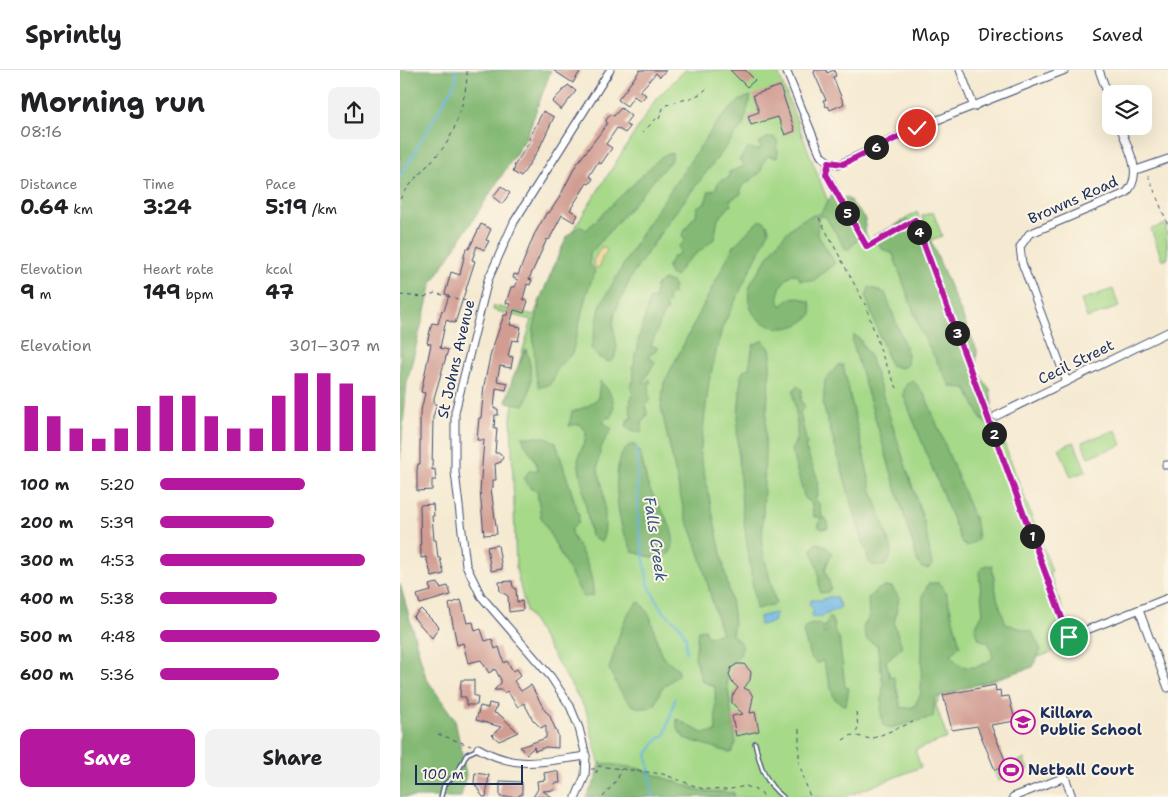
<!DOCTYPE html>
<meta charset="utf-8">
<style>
body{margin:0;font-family:"Shantell Sans",sans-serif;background:#f2f2f2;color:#202124;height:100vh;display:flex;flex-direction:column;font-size:19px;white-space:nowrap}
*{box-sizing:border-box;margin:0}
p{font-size:16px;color:#757577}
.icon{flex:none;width:28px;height:28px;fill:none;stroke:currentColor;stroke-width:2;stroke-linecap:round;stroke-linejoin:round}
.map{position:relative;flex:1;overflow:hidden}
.sheet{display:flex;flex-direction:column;background:#fff;width:400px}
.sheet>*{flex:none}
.buttons{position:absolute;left:702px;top:15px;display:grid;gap:10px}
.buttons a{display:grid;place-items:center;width:50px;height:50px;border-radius:10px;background:#fff;box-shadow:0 5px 20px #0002;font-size:25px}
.scale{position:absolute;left:15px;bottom:12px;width:108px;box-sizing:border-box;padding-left:5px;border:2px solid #1b2f5e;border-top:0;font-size:14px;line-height:18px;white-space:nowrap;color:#1b2f5e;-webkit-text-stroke:4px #fcf5e5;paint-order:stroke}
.pin{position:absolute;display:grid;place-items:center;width:42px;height:42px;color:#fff;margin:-21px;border:2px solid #fff;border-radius:50%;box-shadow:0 1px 5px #0007}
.km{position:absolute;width:25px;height:25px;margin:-12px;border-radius:50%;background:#222;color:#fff;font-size:14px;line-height:25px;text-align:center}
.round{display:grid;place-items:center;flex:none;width:52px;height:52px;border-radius:10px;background:#f2f2f2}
.overview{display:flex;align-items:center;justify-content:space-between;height:85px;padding:0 20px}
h1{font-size:28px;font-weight:700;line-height:38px}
.figures{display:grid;grid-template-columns:repeat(3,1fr);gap:8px;height:85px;padding:5px 20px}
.figures div{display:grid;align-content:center}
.figures b{font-size:21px;font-weight:700}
.figures small{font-size:14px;font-weight:400}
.figures p{font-size:14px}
.chart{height:140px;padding:10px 20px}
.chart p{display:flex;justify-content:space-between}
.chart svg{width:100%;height:90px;margin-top:5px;stroke:#b5179e;stroke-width:6}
.button{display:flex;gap:10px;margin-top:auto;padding:10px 20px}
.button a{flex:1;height:58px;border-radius:10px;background:#b5179e;color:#fff;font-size:20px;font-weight:700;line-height:58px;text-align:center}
.button a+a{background:#f2f2f2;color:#202124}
ul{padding:0 20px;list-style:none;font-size:16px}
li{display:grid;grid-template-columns:80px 60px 1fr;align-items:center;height:38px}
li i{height:12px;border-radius:6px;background:#b5179e}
header{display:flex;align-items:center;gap:30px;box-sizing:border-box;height:70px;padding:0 25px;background:#fff;border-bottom:1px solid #e0e0e0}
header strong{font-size:24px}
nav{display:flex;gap:28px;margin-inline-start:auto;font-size:18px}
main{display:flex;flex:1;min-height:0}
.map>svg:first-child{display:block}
.green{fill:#a6d988;stroke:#608473}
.forest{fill:#84b974;stroke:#507469}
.sand{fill:#eeda9e;stroke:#84847e}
.water{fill:#6ab6e3;stroke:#4272a0}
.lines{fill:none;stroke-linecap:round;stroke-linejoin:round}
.stream{stroke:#6ab6e3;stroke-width:2}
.building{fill:#d19d93}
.lane-casing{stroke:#3c4b6f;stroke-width:5.5}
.street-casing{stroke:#3c4b6f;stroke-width:9}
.path{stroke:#3c4b6f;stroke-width:1;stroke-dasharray:4 4;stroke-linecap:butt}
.lane{stroke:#fff;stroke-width:3}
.street{stroke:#fff;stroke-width:7}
.route-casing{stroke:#fff;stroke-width:10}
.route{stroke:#b5179e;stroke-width:6}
.labels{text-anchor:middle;stroke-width:4;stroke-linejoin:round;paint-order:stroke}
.street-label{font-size:15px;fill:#1b2f5e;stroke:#fcf5e5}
.poi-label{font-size:15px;font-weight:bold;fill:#1b2f5e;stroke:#fcf5e5;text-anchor:start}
.water-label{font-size:16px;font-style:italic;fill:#335886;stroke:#fcf5e5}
</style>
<header>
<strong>Sprintly</strong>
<nav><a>Map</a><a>Directions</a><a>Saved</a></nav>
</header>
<main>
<section class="sheet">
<div class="overview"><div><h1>Morning run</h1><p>08:16</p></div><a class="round"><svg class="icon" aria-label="share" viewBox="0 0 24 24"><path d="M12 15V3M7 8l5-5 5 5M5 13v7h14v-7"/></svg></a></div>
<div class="figures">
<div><p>Distance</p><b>0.64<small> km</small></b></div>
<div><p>Time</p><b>3:24</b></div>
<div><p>Pace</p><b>5:19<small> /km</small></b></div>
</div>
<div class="figures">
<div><p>Elevation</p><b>9<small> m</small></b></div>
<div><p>Heart rate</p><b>149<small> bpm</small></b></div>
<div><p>kcal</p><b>47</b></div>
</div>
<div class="chart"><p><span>Elevation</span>301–307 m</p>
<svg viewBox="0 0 160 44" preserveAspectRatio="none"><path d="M5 44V22M15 44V27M25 44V33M35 44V38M45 44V33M55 44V22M65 44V17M75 44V17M85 44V27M95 44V33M105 44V33M115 44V17M125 44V6M135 44V6M145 44V11M155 44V17"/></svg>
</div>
<ul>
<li><b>100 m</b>5:20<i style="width:66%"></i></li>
<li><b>200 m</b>5:39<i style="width:52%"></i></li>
<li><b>300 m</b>4:53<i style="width:93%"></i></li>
<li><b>400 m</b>5:38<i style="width:53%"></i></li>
<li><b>500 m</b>4:48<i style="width:100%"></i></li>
<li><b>600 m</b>5:36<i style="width:54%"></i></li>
</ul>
<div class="button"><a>Save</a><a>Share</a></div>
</section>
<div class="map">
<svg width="768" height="727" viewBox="0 0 768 727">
<rect width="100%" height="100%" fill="#fcf5e5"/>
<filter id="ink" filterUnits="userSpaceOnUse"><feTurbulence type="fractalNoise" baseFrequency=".02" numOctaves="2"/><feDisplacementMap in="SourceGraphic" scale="10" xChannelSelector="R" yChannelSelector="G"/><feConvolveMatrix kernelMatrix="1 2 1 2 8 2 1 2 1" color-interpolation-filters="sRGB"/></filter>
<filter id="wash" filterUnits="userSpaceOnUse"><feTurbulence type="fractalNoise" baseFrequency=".0096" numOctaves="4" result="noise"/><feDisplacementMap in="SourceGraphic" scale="20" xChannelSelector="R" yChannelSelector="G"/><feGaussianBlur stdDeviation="1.12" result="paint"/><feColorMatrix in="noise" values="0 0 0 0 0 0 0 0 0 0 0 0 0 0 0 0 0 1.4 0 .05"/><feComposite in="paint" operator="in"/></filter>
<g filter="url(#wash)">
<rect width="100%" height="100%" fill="#f5ead1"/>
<g class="green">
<polygon points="285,0 377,0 432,142 450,129 469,171 517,142 652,501 649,502 667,552 661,555 669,576 542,622 536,635 547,668 515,680 521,697 445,727 334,727 334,723 302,721 236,698 199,693 186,640 126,540 116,499 111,348 118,297 132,250 93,240 94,236 134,245 161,179 256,29"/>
<polygon points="533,142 542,166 531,170 522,146"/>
<polygon points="766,154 768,188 762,190 751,159"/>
<polygon points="713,219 719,237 687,248 681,230"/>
<polygon points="716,360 722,375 688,387 682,372"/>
<polygon points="674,372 686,401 671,407 659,378"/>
<polygon points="624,689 628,700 598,711 594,700"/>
</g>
<g class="forest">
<polygon points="0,0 151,0 126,68 32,213 7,312 0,390"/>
<polygon points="351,26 343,55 270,149 231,207 215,242 213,255 217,277 214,289 209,292 198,287 191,278 201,234 246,156 317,52 340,30"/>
<path d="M374 67 378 73 376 78 378 80 377 88 368 86 363 92 361 102 341 117V124L330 130 331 135 318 149 314 169C301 182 283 190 275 207L270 204 267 198 273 187 280 183 279 176 285 171 282 165 293 148 296 146 297 137 305 133 309 121 315 120 319 111 329 108V102L345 96 339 90 348 78 358 80 361 78 358 73 367 68Z"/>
<polygon points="272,83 272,89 190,184 190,195 195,201 186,225 172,284 157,298 153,310 149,315 139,317 136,306 133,261 141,227 167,166 180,156 186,160 262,86"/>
<path d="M433 123 436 131 446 127 465 148V162L447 181 425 146 418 147 417 164 435 193 413 211 400 210 398 205 392 204C382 212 374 223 381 236L391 228 397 227 410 232 412 244C384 275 335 250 352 211 370 186 387 148 420 144Z"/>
<path d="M358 151H364L368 156 369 161 322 258 309 311 300 384 332 535 334 553 332 564 343 576 340 585 325 599 336 673 331 683 284 668 277 658V649L302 663 316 662 315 617 302 611 295 588 298 560 305 559 307 567 322 563C308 525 303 482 285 446L261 337 264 313 333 177Z"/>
<polygon points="505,151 524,155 577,280 576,300 590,319 592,332 589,356 582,350 566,318 551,317 521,262 493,184 482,179 473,166"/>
<polygon points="264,210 272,212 274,217 272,222 274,223 267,227 269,232 265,235 268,241 264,242 251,276 257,277 257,280 248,286 255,292 243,312 245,313 249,309 251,311 248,317 250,318 248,324 251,330 246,335 247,345 242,352 242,361 239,363 226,357 228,349 232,348 229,334 232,333 230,331 233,325 230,316 234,310 232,296 234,296 235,283 238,280 238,271 250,228 255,228 256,215"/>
<polygon points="469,217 485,223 508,284 507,296 501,298 490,295 466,228"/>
<polygon points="454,265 459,268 471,289 524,452 532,495 528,499 522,498 518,492 455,281 452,271"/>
<polygon points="363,270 370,279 371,285 366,350 362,477 376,534 356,539 342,437 337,363 341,306 344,300 349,298 353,275"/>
<path d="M126 279C132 297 134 318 124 335L106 332 112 310Z"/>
<polygon points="438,295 443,295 472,421 492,480 489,491 484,496 473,495 469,492 423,335 425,310"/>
<polygon points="513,310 526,327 576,453 578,470 567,476 562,473 503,324 507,313"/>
<path d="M200 311C210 321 218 333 211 347L206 348 203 352 212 359C203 371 199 380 198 395 197 401 201 408 202 414 204 426 208 463 201 472L191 466 178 391C180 380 186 373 186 362L179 354 169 356 172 342 188 336 198 328Z"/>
<path d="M397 316 402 320 401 331 405 337 400 342 407 374 405 377 417 407 418 424 415 429 420 435 422 447 427 450 428 458 422 459 418 456 421 450 419 447H414L411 432 405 429 391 380C403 365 394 338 393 321Z"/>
<path d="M122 367H146L156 373 179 446 178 453 171 460C172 470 177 472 181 481 188 495 194 510 193 526L183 527 141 447 137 421 131 419 124 409 129 401 138 400C136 386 126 380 122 367Z"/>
<path d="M230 375H235C244 386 243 401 248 415 255 434 291 472 262 490L233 482C230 475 226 468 223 461 217 442 210 385 230 375Z"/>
<polygon points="416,473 424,475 432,483 425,499 431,518 428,522 420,523 418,500 412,480"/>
<path d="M587 495 592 496 597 528 606 554 632 562 641 580 633 597 535 628 533 647 490 658 483 655 481 642 483 614 477 575 467 570 463 557 469 548 468 528C475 521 481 515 492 517L499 528 494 554 502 577 486 591 490 607H494L501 638 514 637 521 623 523 525 529 513H540L546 523 560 575 551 585C561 603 579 599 593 588L589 573 579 569 575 558 583 543 579 502 582 497Z"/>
<polygon points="0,514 26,608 55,650 66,705 61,727 0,727"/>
<path d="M240 532 250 546 261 585 279 600 278 605 261 619 255 635C229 648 219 618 209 599 215 583 223 538 240 532Z"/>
<polygon points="430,546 434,555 435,563 439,567 445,617 449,618 446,635 443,635 434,628 423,591 417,593 410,587 403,561 406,556 418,553 424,557 424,564 428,561 425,556"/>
<polygon points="199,693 236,698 302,721 334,723 334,727 186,727 195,711"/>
</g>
<polygon class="sand" points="201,177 205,177 207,181 202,188 200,197 195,198 193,191"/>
<g class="water">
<polygon points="428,527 436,527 441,537 421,547 411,546 414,540 409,535 411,530 422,530"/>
<polygon points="374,543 376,544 373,552 360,555 359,547"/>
</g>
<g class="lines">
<g class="stream">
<polyline points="0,107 56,11 56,0"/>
<polyline points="237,377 238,452 248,514 262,540 280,556 286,568 286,582"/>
<polyline points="253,727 247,684 259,668 265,665 275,629"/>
</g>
</g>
<g id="blocks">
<g class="building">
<polygon points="153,0 181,0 173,13"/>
<polygon points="240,0 266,0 260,7 256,3 240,21 246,25 241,31 234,26 227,36 218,30"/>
<polygon points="330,0 345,0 355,10 347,17"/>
<polygon points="415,0 426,0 427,3 434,0 436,6 433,7 444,34 430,40 428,36 426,37 423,30 426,30 414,3"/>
<polygon points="168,15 176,21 161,40 152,32"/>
<polygon points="380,16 395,61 385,65 378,47 351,55 348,46 359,42 353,25"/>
<polygon points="221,38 231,46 225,54 230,57 225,63 217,58 206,74 212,78 201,94 198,92 189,106 193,109 189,114 187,113 170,140 178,145 174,152 162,145 149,170 147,169 129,209 132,210 130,215 127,214 123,229 128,231 124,243 114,240 110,255 121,257 118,271 112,270 108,286 113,287 111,298 100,296 97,311 108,313 106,320 96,318 94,339 98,339 98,345 95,345 94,358 97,358 95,383 100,383 103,387 101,392 95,394 96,410 93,410 93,418 91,418 97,464 84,465 80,421 84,370 77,370 79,348 81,348 84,315 91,282 104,245 107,245 110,234 106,233 111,217 115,217 118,210 113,208 114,204 118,205 134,165 147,142 149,143 159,128 176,95 207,54 206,50 211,44 214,46"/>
<polygon points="143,41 154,47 139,79 121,107 113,102 115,97 114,96 131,70 129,69"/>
<polygon points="101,116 110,123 102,134 93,127"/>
<polygon points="81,154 91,159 86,170 89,171 84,180 77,176 72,190 75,191 55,253 46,250 40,278 48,280 34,328 34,334 37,334 33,347 32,400 35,399 36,410 32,410 32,420 17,421 17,400 18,394 20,394 20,345 25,323 21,322 31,274 27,273 32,253 38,254 42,240 44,241 49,225 45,224 51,202 60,205 66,178 69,179"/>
<polygon points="33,434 34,446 32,446 34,470 36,470 38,488 40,488 44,504 32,507 26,487 21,488 20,435"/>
<polygon points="98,475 102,499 91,501 87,477"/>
<polygon points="112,511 113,517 116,519 117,532 122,531 123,540 109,542 108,526 100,521 99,512"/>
<polygon points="38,513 40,518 48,516 51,525 20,534 17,525 31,521 29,515"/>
<polygon points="61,530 67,553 73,552 75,561 81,559 85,571 92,569 95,579 99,577 104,593 107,591 113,601 117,599 121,605 114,611 121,621 131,615 145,641 149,644 158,665 158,678 146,677 135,681 134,677 127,684 120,677 146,668 146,655 141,658 133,650 124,633 118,637 107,621 104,623 102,620 94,620 101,613 101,610 95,599 89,603 81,590 68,593 63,573 57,575 49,534"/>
<polygon points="21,539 39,557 32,568 13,547"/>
<polygon points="337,594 344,594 351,602 350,610 344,618 350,621 353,627 350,643 355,642 359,661 336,666 332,646 343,644 332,633 332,626 338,618 332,612 329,605 331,598"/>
<polygon points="61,610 74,610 74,626 78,626 77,635 66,635 66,627 60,627"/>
<polygon points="595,615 596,621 600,620 601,627 609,626 615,651 591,655 607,695 595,700 577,656 552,660 543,625"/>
<polygon points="89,633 97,635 94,643 100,645 118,662 99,671 92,665 101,657 76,650 80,636 88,638"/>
<polygon points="155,701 159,703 160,713 154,713 155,720 143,721 152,727 133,727 138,719 137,711 145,710 144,703"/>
<polygon points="75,703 89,705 86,727 83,727 74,713"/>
<polygon points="100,711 122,712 122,725 119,725 119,727 100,727"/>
</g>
</g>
</g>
<g filter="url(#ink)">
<use href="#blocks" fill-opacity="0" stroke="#3c4b6f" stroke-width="1"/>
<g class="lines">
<g class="lane-casing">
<g id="lane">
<path d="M355 673C360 694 364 713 383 727"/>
<polyline points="41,727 44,715 57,703 67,684 78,679"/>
</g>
</g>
<g class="street-casing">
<g id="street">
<polyline points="386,0 421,86 429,92 438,95 517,58 665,0"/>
<polyline points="560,0 574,37"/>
<polyline points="699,0 711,33"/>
<polyline points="429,92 426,103 436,122"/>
<polyline points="736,100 768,89"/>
<path d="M667 312 622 193 620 177 629 164 726 123C745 104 727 78 720 56"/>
<polyline points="596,346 768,262"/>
<polyline points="766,395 768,395"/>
<polyline points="739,540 768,618"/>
<polyline points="674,565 768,528"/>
<path d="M78 678C117 701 144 691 186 686"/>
<polyline points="176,727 185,706 186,686 179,658 170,636 151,607 81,526 66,495 55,402 55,342 88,210 114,152 210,0"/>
<polyline points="613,727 665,707 672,727"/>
</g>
</g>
<g class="path">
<path d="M259 49 264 36C280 29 297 30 308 17"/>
<polyline points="242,63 259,46"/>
<polyline points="748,105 768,155"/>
<polyline points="439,128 467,177 515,150 589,349"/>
<path d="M0 129C12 110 29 95 43 78 56 63 68 20 67 0"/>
<polyline points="419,148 465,234 484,290 497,318"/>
<polyline points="0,225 24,227 35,223 74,233"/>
<polyline points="589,350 667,562"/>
<polyline points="456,642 458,656 456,665"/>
<polyline points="399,659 399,693 410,727"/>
<polyline points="38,664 71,676"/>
<polyline points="443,670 452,665 471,669 513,652"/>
<polyline points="191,699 195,699 194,702 197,702 198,696 263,704 303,719 326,720 346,716 361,722 364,727"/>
<polyline points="203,727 218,708 221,699"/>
<polyline points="232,727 241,727"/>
</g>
<use href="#lane" class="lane"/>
<use href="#street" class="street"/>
</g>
</g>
<g class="lines" filter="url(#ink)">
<g class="route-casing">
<polyline id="route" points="517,58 443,94 429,92 426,104 467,177 515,150 669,567"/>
</g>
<use href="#route" class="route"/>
</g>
<defs>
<g id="school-ring" transform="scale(1.25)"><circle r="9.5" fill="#fcf5e5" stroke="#b5179e" stroke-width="1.5"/><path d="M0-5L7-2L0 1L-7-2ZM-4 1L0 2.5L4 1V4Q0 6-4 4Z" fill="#b5179e"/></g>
<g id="stadium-ring" transform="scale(1.25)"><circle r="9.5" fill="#fcf5e5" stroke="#b5179e" stroke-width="1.5"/><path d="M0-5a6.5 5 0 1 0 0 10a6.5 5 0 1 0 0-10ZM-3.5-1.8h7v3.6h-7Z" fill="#b5179e"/></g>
</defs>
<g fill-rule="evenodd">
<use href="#school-ring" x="623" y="652"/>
<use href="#stadium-ring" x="611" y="700"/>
</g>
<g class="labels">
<g class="street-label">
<text transform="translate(673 130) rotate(-24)" y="5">Browns Road</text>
<text transform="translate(56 289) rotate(-77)" y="5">St Johns Avenue</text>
<text transform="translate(676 292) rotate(-26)" y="5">Cecil Street</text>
</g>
<g class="poi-label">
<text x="640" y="648">Killara<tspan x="640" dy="17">Public School</tspan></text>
<text x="628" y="705">Netball Court</text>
</g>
<g class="water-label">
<text transform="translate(256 469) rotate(82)" y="6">Falls Creek</text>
</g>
</g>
</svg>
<div class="buttons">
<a><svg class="icon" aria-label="layers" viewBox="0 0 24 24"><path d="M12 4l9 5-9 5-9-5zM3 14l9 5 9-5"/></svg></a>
</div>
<div class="scale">100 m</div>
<div class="pin" style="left:669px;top:567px;background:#1e9e55"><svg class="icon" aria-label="arrive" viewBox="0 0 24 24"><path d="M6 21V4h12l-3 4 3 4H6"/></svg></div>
<div class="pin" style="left:517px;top:58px;background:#d93025"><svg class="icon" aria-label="check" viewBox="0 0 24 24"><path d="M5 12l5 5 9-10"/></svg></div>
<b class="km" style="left:632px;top:466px">1</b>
<b class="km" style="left:594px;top:364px">2</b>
<b class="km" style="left:557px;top:263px">3</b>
<b class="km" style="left:519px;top:162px">4</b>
<b class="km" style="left:447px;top:143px">5</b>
<b class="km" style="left:476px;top:77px">6</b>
</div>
</main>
